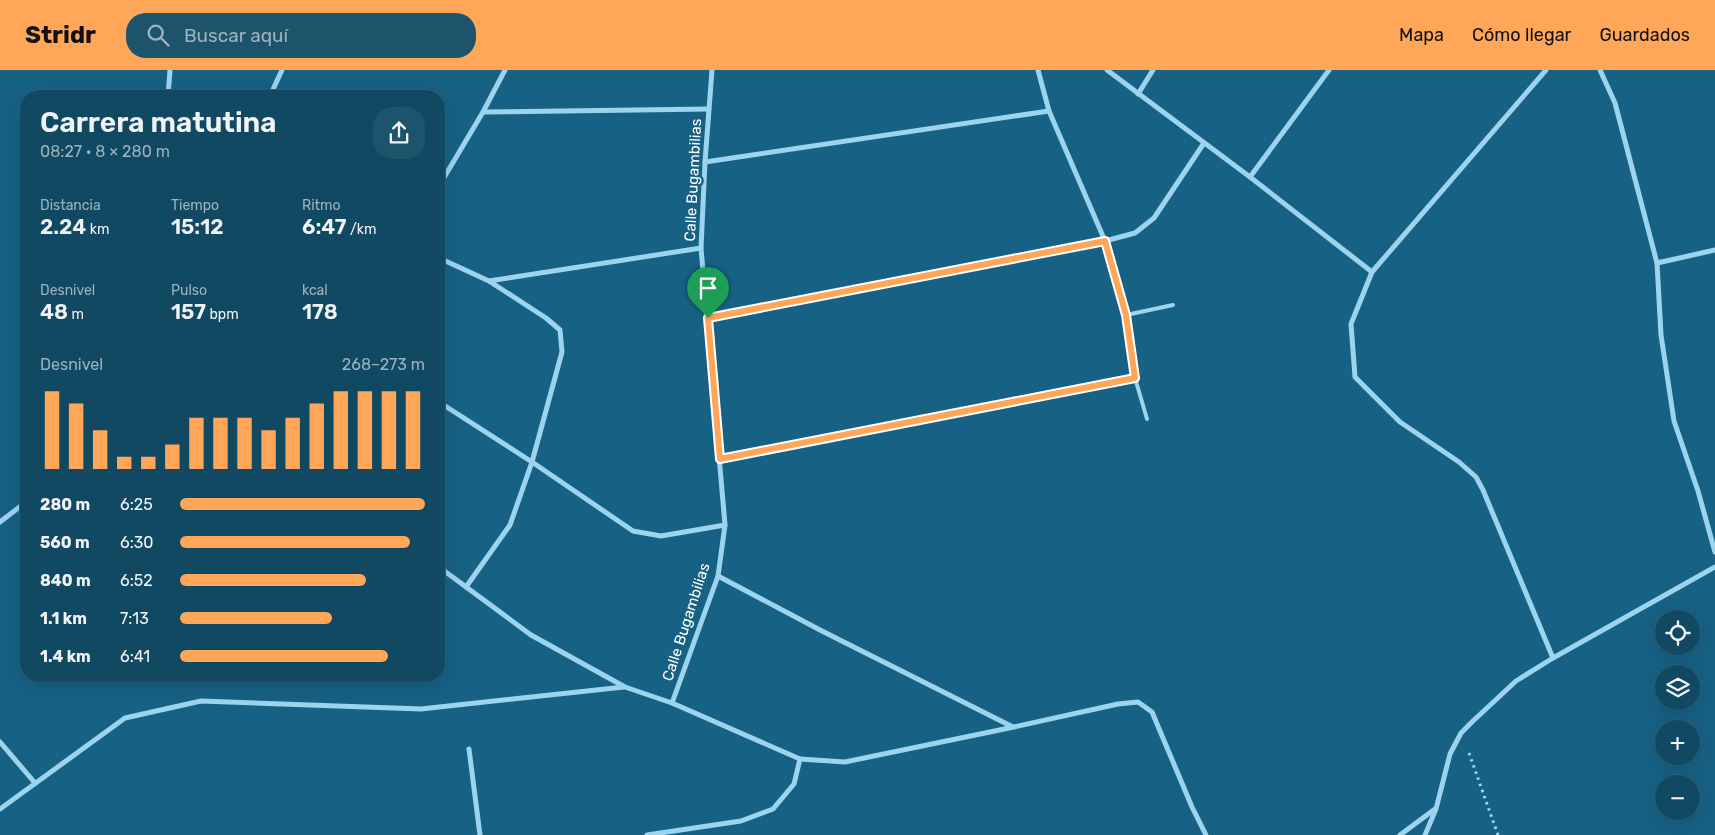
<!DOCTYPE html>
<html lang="es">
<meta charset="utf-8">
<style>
body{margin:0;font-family:Rubik,sans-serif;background:#1e536c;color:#f1f3f6;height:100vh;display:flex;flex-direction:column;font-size:19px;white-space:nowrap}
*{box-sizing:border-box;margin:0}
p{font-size:16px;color:#9cb2be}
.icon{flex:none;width:28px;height:28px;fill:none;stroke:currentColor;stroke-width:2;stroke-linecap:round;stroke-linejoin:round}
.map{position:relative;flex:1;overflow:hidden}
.sheet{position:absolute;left:20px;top:20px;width:425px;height:592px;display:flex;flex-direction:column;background:#114963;border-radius:20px;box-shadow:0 5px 20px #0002,0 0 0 1px #306178}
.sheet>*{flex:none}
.buttons{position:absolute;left:1655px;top:540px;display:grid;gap:10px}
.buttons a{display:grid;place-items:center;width:45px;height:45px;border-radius:50%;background:#114963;box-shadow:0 5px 20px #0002,0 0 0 1px #306178;font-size:25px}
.pin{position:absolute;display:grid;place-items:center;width:42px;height:42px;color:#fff;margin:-51px -21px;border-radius:50% 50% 50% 0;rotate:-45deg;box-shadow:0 0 5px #0007}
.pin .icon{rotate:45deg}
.round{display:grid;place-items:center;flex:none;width:52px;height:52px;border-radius:20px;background:#1e536c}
.summary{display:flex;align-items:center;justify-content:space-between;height:85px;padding:0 20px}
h1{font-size:28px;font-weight:600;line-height:38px}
.figures{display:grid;grid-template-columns:repeat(3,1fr);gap:8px;height:85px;padding:5px 20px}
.figures div{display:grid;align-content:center}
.figures b{font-size:21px;font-weight:600}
.figures small{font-size:14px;font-weight:400}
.figures p{font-size:14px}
.chart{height:140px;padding:10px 20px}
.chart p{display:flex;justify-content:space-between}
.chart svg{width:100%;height:90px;margin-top:5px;stroke:#ffa658;stroke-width:6}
ul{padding:0 20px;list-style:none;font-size:16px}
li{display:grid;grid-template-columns:80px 60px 1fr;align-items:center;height:38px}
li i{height:12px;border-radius:6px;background:#ffa658}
header{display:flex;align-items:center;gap:30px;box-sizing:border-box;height:70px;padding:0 25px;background:#ffa658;color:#111}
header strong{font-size:24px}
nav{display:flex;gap:28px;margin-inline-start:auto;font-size:18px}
.search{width:350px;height:45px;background:#1e536c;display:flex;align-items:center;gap:12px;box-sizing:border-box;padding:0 18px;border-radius:20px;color:#9cb2be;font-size:19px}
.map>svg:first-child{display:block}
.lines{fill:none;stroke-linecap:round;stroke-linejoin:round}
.path{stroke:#9cd4ed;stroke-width:3;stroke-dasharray:2.5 4;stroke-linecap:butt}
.service{stroke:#9cd4ed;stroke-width:4}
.minor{stroke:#9cd4ed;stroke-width:5}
.route-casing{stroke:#fff;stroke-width:10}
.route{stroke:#ffa658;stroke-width:6}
.labels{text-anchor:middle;stroke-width:5;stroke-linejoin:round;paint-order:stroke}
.street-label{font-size:15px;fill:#fff;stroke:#176184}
</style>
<header>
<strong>Stridr</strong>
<div class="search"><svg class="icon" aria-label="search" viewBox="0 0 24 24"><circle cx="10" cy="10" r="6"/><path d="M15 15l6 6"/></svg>Buscar aquí</div>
<nav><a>Mapa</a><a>Cómo llegar</a><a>Guardados</a></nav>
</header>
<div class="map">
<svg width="1715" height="765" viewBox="0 0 1715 765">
<rect width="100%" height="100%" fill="#176184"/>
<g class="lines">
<polyline class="path" points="1469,683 1498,765"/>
<g class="service">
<polyline points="1126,245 1173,235"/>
<polyline points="1135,308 1147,349"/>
</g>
<g class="minor">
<polyline points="1107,0 1250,107 1372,202"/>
<polyline points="1546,0 1372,202 1351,254 1355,307 1400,352 1459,392 1476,407 1483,420 1553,588"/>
<polyline points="1600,0 1615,33 1657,193 1661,265 1674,351 1698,421 1715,482"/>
<polyline points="1138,24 1153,0"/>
<polyline points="168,26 170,0"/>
<polyline points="270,26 282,0"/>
<polyline points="483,42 709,39"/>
<polyline points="705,92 1049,41"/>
<polyline points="1250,107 1329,0"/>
<polyline points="439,116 483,42 505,0"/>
<polyline points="439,188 489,211 701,178"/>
<polyline points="1657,193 1715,180"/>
<polyline points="708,248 1105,171 1135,163 1154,148 1204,73"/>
<polyline points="439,332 532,392 633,461 661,466 725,455"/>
<polyline points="720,389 1135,308 1126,245 1105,171 1049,41 1038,0"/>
<polyline points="0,452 26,432"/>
<polyline points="439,497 531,565 625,617 672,633 800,689 845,692 1014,657 1118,634 1138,632 1152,642 1192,737 1206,765"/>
<polyline points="718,506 820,560 1013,657"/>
<polyline points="466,517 510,455 532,392 562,282 560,260 546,248 489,211"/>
<polyline points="672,633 718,506 725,455 701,178 705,92 712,0"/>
<polyline points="0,672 35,713"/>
<polyline points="469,679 480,765"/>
<polyline points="0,739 125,648 201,631 421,639 624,617"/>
<polyline points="647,765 741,751 773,739 794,714 800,689"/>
<polyline points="1400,765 1435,739"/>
<polyline points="1425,765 1436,739 1450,684 1461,663 1473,651 1516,611 1553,588 1715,497"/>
</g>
</g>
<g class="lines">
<g class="route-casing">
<polygon id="route" points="1105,171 1126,245 1135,308 720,389 708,248"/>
</g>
<use href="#route" class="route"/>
</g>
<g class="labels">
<g class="street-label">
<text transform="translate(693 110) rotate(-87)" y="5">Calle Bugambilias</text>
<text transform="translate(686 552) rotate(-72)" y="5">Calle Bugambilias</text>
</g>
</g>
</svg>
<div class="buttons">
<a><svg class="icon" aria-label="locate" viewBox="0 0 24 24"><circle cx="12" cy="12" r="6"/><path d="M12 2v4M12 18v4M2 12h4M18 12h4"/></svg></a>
<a><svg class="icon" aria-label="layers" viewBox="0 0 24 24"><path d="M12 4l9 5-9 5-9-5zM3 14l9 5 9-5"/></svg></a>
<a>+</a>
<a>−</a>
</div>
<div class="pin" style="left:708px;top:248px;background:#1e9e55"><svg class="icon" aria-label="arrive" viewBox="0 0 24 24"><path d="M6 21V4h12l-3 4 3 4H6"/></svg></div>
<section class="sheet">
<div class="summary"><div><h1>Carrera matutina</h1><p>08:27 · 8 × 280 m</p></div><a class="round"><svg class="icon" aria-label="share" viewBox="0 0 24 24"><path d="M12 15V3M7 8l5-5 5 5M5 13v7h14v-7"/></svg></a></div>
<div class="figures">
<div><p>Distancia</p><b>2.24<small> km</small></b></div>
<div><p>Tiempo</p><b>15:12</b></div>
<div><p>Ritmo</p><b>6:47<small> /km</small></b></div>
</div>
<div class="figures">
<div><p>Desnivel</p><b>48<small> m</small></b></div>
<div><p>Pulso</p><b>157<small> bpm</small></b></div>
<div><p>kcal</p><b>178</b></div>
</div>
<div class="chart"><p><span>Desnivel</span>268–273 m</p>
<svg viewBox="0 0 160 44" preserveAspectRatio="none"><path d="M5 44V6M15 44V12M25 44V25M35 44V38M45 44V38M55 44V32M65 44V19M75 44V19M85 44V19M95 44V25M105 44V19M115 44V12M125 44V6M135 44V6M145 44V6M155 44V6"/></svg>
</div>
<ul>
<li><b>280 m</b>6:25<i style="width:100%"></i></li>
<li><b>560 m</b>6:30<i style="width:94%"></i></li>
<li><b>840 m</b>6:52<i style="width:76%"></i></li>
<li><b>1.1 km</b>7:13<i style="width:62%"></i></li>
<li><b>1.4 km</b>6:41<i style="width:85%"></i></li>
</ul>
</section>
</div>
